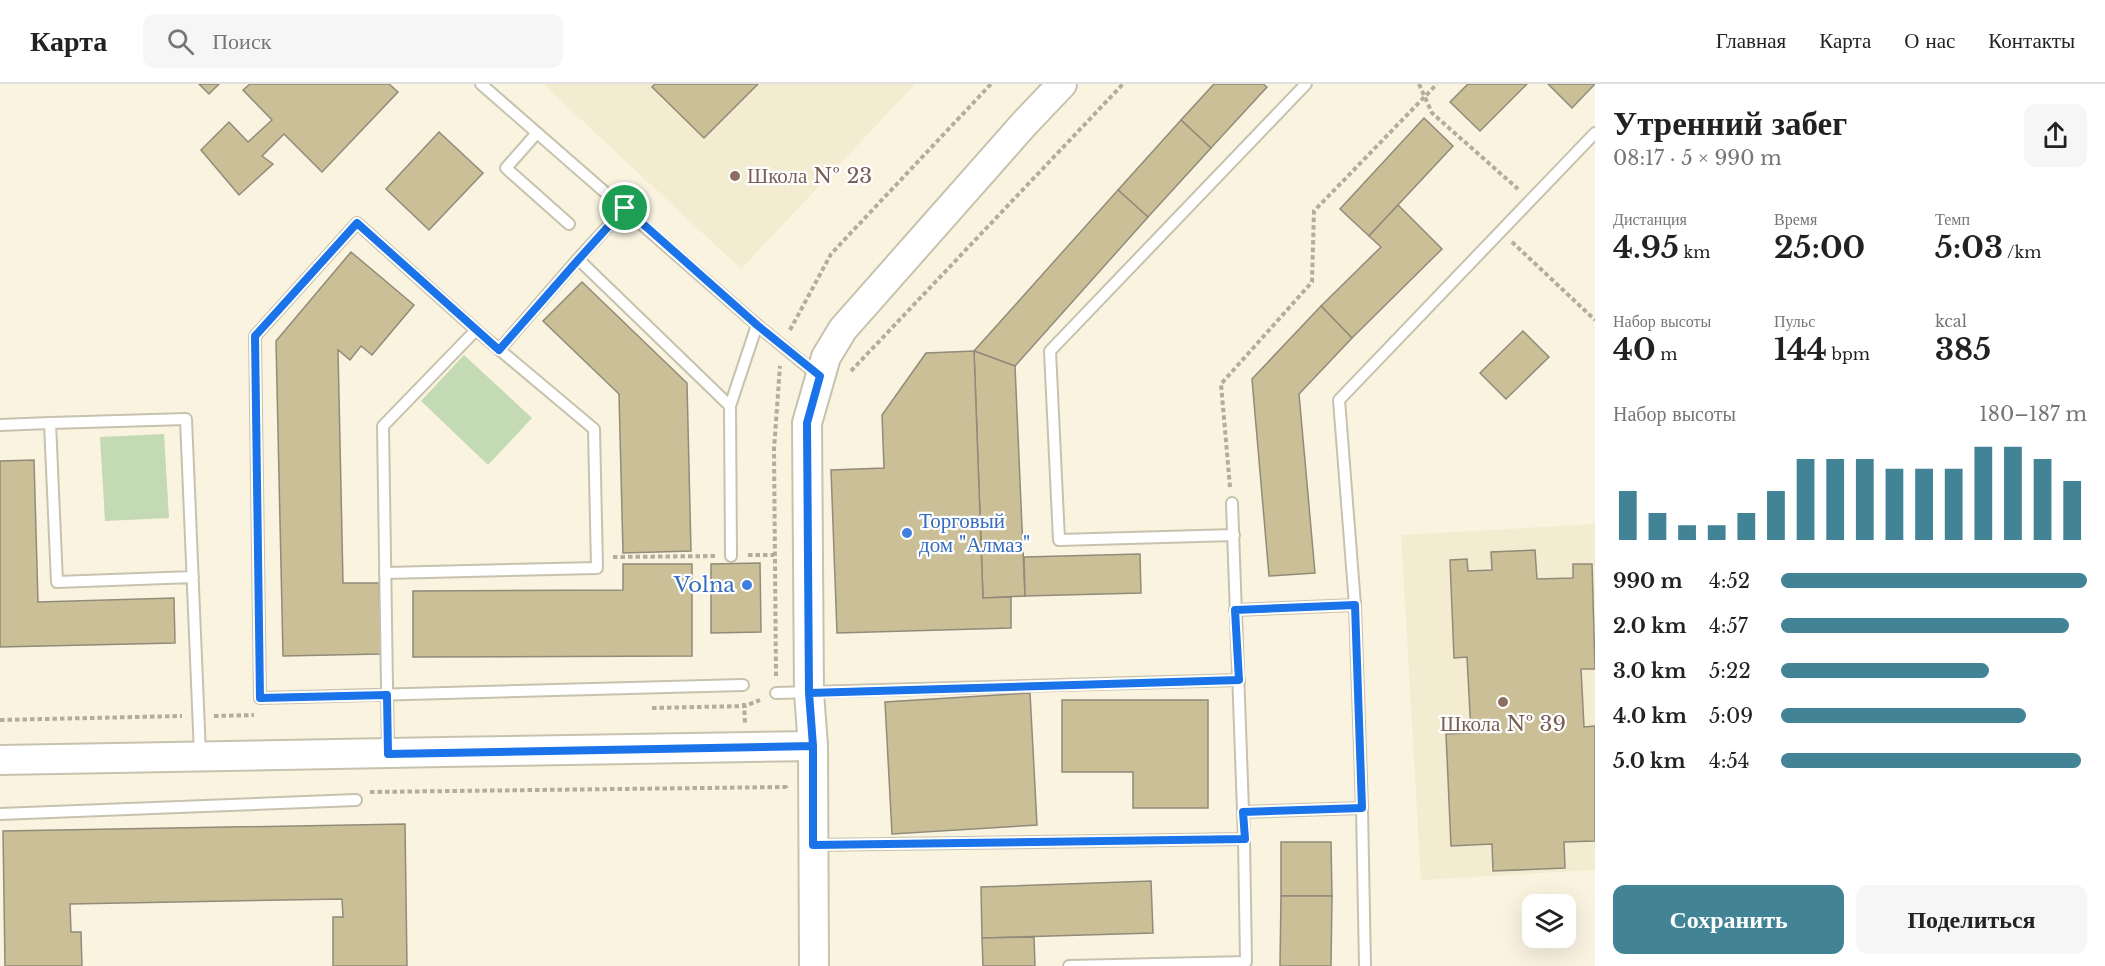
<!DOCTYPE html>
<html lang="ru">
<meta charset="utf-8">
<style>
body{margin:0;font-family:"Libre Baskerville",serif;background:#f6f6f6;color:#222;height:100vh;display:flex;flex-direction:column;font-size:22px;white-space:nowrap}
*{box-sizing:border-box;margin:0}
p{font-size:20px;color:#767676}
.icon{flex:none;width:33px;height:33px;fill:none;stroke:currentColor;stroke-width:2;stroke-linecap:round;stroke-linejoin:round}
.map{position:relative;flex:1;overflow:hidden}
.panel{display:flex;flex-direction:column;background:#fff;width:510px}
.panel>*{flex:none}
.fabs{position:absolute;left:1522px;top:810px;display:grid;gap:12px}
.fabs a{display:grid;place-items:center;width:54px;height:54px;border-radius:12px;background:#fff;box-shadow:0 6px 24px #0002;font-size:30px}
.pin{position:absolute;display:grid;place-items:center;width:51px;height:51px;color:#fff;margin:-26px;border:3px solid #fff;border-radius:50%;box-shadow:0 2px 6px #0007}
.round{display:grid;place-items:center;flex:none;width:63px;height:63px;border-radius:12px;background:#f6f6f6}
.summary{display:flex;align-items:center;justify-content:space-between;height:102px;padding:0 18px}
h1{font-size:33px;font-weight:700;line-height:45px}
.stats{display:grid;grid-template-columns:repeat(3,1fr);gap:9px;height:102px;padding:6px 18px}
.stats div{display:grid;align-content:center}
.stats b{font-size:30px;font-weight:700}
.stats small{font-size:16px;font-weight:400}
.stats p{font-size:16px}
.chart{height:168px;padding:12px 18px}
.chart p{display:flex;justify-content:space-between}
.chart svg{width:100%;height:108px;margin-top:6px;stroke:#428496;stroke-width:6}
.primary-button{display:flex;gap:12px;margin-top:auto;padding:12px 18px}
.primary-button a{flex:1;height:69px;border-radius:12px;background:#428496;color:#fff;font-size:24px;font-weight:700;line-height:69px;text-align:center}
.primary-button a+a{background:#f6f6f6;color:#222}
ul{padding:0 18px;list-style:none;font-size:20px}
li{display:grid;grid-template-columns:96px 72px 1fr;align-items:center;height:45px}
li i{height:15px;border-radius:8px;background:#428496}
header{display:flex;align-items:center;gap:36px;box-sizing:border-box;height:84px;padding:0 30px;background:#fff;border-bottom:2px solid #e0e0e0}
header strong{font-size:28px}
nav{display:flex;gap:33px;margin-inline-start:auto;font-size:21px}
.search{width:420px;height:54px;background:#f6f6f6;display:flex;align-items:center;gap:15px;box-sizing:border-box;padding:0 21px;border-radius:12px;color:#767676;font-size:22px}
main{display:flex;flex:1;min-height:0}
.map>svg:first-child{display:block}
.built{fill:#f4ecd0}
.park{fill:#c3dab5}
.building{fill:#cbbf97;stroke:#918b79;stroke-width:1.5}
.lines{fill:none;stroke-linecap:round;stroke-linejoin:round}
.lane-casing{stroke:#c7c2ae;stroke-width:14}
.secondary-casing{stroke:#c7c2ae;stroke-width:32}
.path{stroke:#b2ad9d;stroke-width:4;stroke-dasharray:4.5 3;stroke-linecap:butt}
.lane{stroke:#fff;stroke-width:10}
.secondary{stroke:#fff;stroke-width:28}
.route-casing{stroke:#fff;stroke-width:12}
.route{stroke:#1a73e8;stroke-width:8}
.education-dot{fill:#8d6e63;stroke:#fff;stroke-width:2}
.shop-dot{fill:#3f7fe0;stroke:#fff;stroke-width:2}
.labels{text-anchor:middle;stroke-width:4.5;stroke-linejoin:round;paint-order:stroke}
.education-label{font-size:21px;fill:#785e54;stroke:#fff;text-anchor:start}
.shop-label{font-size:21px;fill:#366cbe;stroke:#fff;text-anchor:start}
</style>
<header>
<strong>Карта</strong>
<div class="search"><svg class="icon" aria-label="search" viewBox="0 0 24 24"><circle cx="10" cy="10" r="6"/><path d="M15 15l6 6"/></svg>Поиск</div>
<nav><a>Главная</a><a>Карта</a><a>О нас</a><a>Контакты</a></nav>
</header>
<main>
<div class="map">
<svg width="1595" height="882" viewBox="0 0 1595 882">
<rect width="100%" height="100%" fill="#faf3e0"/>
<g class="built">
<polygon points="543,0 915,0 741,185"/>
<polygon points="1595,440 1595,786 1421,796 1401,451"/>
</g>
<g class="park">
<polygon points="464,271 532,334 488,381 421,317"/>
<polygon points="164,350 169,434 105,437 100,353"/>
</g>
<g class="building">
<polygon points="199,0 219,0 209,10"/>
<polygon points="250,0 389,0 398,8 322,88 284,50 262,72 273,80 239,111 201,66 229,38 248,58 272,36 243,6"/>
<polygon points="655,0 758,0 704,54 652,3"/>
<polygon points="1214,0 1263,0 1267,3 1211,64 1181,36"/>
<polygon points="1468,0 1527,0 1480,47 1450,18"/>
<polygon points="1548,0 1595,0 1572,24"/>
<polygon points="1424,34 1453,62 1369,152 1340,125"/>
<polygon points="1181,36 1211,64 1148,133 1118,106"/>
<polygon points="439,48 483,89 429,146 386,105"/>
<polygon points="1118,106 1148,133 1015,282 974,267"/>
<polygon points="1398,121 1442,165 1352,254 1321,222 1381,163 1369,152"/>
<polygon points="351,168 414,221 372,271 361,262 350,276 338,266 343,499 379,499 381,570 283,572 276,257"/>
<polygon points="582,198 687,299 691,467 623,469 619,310 543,237"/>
<polygon points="1321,222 1352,254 1299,310 1315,489 1269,492 1252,295"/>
<polygon points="1523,247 1549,273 1506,315 1480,289"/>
<polygon points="974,267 1015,282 1025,512 983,514"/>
<polygon points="974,267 983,514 1011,513 1011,544 837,549 831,386 884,384 882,331 926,269"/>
<polygon points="34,376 38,518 174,514 175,559 0,563 0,377"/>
<polygon points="1535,466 1537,495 1573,494 1573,480 1592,480 1595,585 1581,585 1584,643 1595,642 1595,757 1564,758 1565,784 1493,787 1492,760 1451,762 1446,650 1471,649 1467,573 1454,574 1450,476 1467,475 1468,487 1492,486 1491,468"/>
<polygon points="1140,470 1141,509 1025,512 1024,473"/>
<polygon points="760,479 761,548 711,549 711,480"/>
<polygon points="623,480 692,480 692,572 413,573 413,507 623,506"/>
<polygon points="1030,609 1037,741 892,750 885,618"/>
<polygon points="1062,616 1208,616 1208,724 1133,724 1133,688 1062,688"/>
<polygon points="405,740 407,882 333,882 333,833 343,833 342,815 70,820 71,848 81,848 82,882 5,882 3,747"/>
<polygon points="1281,758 1331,758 1332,812 1281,812"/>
<polygon points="1151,797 1153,849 982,854 981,803"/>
<polygon points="1281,812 1332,812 1331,882 1280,882"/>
<polygon points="1034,853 1035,882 983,882 982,854"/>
</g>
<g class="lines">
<g class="lane-casing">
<g id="lane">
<polyline points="481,0 757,241 819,292"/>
<polyline points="536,50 506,84 569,140"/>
<polyline points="578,175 730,322"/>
<polyline points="499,266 578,175 625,124"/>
<polyline points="0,341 50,339"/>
<polyline points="1234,451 1059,456 1050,267 1306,0"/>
<polyline points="731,472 730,322 757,241"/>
<polyline points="385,489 597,484 594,345 476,246"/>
<polyline points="193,493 57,498 50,339 186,335 200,670"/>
<polyline points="1235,526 1355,521"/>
<polyline points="776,609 1239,596"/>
<path d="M388 667C387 558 385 450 383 342L476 246 357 139 255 252 260 614 743 601"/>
<polyline points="1243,728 1362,724"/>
<polyline points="0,730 356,716"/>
<polyline points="814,761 1244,755 1232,419"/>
<polyline points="1069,882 1246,878 1244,755"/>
<polyline points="1365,882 1362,724 1355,521 1339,316 1595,49"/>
</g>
</g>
<g class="secondary-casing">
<g id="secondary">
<path d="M0 676C271 669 542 668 813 662"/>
<polyline points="814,882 813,662 809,609 807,339 826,273 843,245 1024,40 1062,0"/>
</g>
</g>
<g class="path">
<polyline points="1419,0 1432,29 1518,105"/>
<polyline points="1512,158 1595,236"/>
<polyline points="790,246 831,170 991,0"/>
<polyline points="851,287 1123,0"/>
<polyline points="1230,403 1221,300 1312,198 1314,127 1437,0"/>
<polyline points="748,471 774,471"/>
<polyline points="613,473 716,472"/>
<polyline points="776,592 774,365 780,282"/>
<polyline points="744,619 745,639"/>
<polyline points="652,624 745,622 760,616"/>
<polyline points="214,632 254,631"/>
<polyline points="0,636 182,632"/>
<polyline points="370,708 786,703 786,705"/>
</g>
<use href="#lane" class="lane"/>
<use href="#secondary" class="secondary"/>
</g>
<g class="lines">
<g class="route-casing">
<polyline id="route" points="625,124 578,176 499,266 357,139 255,252 260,614 387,611 388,670 813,662 809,609 1239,596 1235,526 1355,521 1362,724 1243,728 1245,755 813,761 813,662 809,609 807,339 820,292 757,241 625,124"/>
</g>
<use href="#route" class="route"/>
</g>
<g class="education-dot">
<circle cx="735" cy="92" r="6"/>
<circle cx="1503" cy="618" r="6"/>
</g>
<g class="shop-dot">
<circle cx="907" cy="449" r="6"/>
<circle cx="747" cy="501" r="6"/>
</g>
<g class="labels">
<g class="education-label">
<text x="747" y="99">Школа № 23</text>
<text x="1503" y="647" text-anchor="middle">Школа № 39</text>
</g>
<g class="shop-label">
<text x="919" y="444">Торговый<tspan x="919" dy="24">дом "Алмаз"</tspan></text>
<text x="735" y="508" text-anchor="end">Volna</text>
</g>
</g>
</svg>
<div class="fabs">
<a><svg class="icon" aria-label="layers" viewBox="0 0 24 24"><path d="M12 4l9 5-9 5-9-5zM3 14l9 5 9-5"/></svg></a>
</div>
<div class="pin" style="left:625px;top:124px;background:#1e9e55"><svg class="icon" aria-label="arrive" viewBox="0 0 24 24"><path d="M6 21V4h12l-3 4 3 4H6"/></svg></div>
</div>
<section class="panel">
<div class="summary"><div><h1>Утренний забег</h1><p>08:17 · 5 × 990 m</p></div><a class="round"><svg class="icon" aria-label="share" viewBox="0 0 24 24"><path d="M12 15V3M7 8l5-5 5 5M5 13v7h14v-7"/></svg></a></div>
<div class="stats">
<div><p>Дистанция</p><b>4.95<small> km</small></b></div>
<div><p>Время</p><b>25:00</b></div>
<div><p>Темп</p><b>5:03<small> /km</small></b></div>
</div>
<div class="stats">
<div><p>Набор высоты</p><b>40<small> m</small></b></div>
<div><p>Пульс</p><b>144<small> bpm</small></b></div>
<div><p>kcal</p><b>385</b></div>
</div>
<div class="chart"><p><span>Набор высоты</span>180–187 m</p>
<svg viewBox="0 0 160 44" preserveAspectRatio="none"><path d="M5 44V24M15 44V33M25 44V38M35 44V38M45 44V33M55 44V24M65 44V11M75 44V11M85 44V11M95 44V15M105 44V15M115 44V15M125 44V6M135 44V6M145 44V11M155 44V20"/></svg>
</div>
<ul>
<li><b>990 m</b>4:52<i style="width:100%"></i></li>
<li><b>2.0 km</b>4:57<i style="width:94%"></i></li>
<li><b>3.0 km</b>5:22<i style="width:68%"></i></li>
<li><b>4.0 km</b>5:09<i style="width:80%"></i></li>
<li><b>5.0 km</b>4:54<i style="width:98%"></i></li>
</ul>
<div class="primary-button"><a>Сохранить</a><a>Поделиться</a></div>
</section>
</main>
